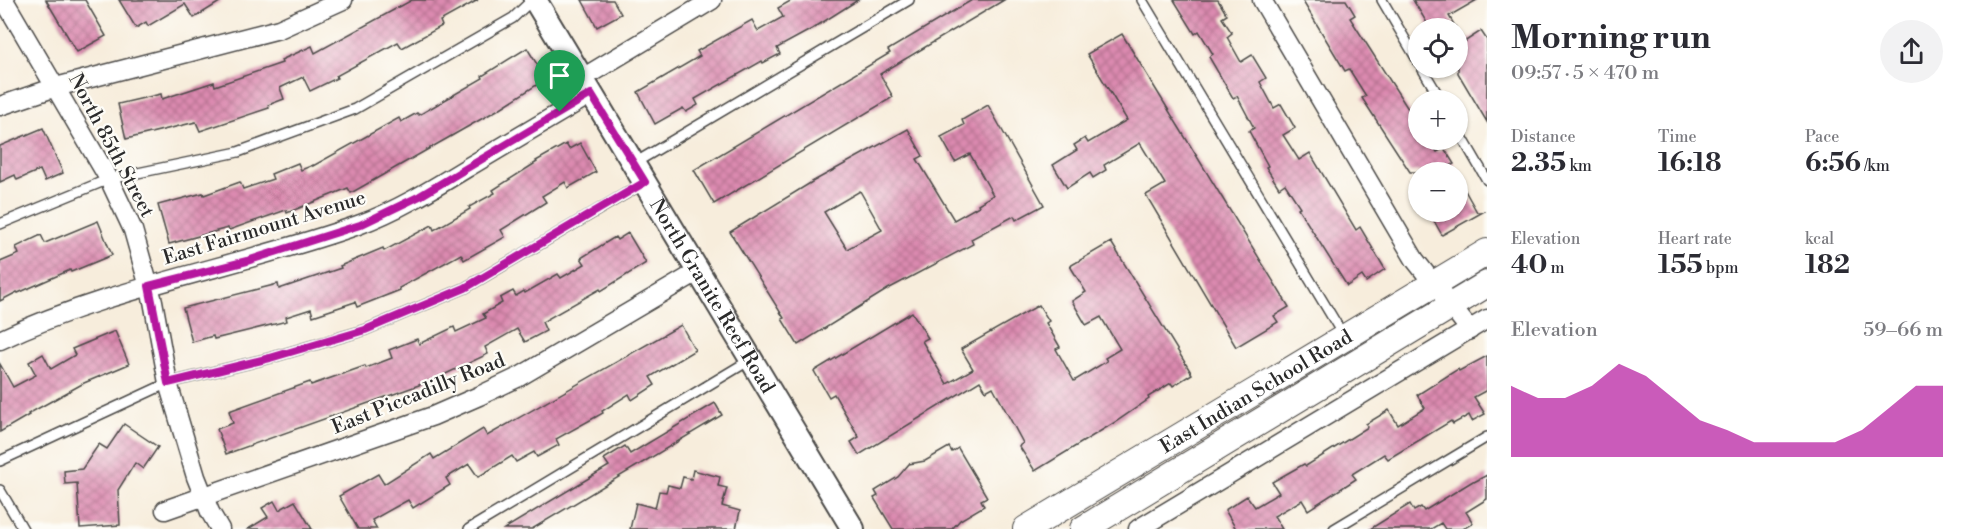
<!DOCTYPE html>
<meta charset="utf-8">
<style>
body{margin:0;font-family:"Libre Bodoni",serif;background:#f2f2f3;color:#2b2b33;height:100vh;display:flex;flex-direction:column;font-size:22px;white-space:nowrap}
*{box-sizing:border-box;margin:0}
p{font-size:20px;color:#7c7c81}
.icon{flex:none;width:33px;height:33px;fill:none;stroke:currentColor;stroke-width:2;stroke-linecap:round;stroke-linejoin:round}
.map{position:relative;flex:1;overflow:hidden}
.details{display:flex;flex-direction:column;background:#fff;width:480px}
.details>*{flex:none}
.buttons{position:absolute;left:1408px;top:18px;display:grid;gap:12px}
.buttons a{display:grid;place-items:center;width:60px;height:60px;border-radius:50%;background:#fff;box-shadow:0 2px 4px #0004;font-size:30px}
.pin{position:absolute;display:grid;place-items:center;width:51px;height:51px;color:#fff;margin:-62px -26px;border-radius:50% 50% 50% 0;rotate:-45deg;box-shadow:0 0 6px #0007}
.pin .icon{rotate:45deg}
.round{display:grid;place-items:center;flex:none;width:63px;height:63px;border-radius:32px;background:#f2f2f3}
.summary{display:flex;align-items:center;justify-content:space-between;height:102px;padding:0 24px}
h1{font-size:33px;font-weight:700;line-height:45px}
.figures{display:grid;grid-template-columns:repeat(3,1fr);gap:9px;height:102px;padding:6px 24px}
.figures div{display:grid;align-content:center}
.figures b{font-size:26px;font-weight:700}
.figures small{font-size:16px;font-weight:400}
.figures p{font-size:16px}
.chart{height:168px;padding:12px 24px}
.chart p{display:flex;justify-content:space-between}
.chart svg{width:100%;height:108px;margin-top:6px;fill:#b5179e;opacity:.7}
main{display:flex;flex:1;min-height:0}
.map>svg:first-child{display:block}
.building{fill:url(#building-cross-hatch);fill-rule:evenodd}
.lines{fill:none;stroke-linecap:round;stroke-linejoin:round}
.service-casing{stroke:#4a4846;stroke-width:12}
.minor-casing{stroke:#4a4846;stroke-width:21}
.tertiary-casing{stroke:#4a4846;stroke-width:26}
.secondary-casing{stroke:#4a4846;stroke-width:28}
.service{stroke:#fff;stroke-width:9}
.minor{stroke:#fff;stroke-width:18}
.tertiary{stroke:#fff;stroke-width:22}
.secondary{stroke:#fff;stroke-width:26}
.route-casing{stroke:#fff;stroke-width:12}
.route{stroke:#b5179e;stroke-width:8}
.labels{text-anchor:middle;stroke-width:4.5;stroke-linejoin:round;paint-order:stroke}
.street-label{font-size:20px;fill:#2b2b2b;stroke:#fdfcf7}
</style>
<main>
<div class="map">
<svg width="1487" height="529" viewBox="0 0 1487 529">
<defs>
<pattern id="building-cross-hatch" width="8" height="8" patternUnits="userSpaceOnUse" patternTransform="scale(1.5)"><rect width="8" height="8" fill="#dc8ab0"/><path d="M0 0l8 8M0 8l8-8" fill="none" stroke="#b3718f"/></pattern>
</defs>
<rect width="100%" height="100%" fill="#fdfcf7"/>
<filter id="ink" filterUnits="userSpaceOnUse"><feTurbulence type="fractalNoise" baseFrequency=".0167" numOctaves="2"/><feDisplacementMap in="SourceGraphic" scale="12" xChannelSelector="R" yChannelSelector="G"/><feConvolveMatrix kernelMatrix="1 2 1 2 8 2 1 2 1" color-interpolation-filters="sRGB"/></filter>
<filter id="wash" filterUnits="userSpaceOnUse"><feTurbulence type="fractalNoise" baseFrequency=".008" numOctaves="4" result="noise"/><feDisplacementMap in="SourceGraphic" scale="24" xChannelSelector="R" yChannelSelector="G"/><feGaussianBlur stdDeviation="1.35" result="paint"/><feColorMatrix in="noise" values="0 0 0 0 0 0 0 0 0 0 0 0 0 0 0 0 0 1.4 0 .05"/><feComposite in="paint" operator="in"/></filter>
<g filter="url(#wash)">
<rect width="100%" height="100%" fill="#f7eddc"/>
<g id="blocks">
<g class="building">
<polygon points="46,0 85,0 106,36 77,52"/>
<polygon points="119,0 223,0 194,18 185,4 148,26 146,22 136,28"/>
<polygon points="412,0 478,0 440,21 442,26 402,48 398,42 336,76 337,78 310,91 303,77 280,88 284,99 268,105 269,108 200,131 196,122 126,139 118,104 161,94 162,99 214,82 215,86 282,63 281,60 312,46 315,53"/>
<polygon points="582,0 613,0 621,14 597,27"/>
<polygon points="792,0 858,0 812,29 777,48 780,54 763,63 762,61 695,99 698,105 686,112 683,108 655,124 638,92 700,56 697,51 752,20 758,31 783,17 778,8"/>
<polygon points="972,0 1004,0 880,74 893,97 714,204 694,170 890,53 888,50"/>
<polygon points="1174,0 1218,0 1227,15 1222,18 1232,33 1227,37 1241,62 1252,55 1266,78 1260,82 1274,108 1281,104 1295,128 1283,135 1299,160 1310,153 1356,230 1360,227 1385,269 1366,282 1362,276 1347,286 1298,208 1300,207 1285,184 1279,188 1266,167 1268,166 1249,131 1254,128 1237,96 1233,98 1209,57 1213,54 1199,31 1195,34"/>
<polygon points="1302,0 1346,0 1355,15 1350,18 1419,126 1419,140 1430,140 1437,152 1444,148 1454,164 1439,172 1410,172 1362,98 1366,96 1349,69 1345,71"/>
<polygon points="1413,0 1477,0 1449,16 1456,28 1430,28"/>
<polygon points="1481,31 1487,40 1487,122 1458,73 1458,51 1464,48 1461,44"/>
<polygon points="1122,34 1289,307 1274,316 1278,322 1236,347 1146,195 1165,184 1140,143 1104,165 1106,170 1093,178 1090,173 1067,188 1053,165 1077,150 1074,145 1085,138 1088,143 1127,120 1087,54"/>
<polygon points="527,48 546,79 499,109 351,193 348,188 287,213 286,210 229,230 228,228 169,244 158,205 203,193 204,195 240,182 243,189 273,179 271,174 298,163 301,170 313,165 313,166 399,118 401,122 417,113 419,115 483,78 482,76"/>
<path d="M988 105 1044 205 1016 220 1014 216 971 239 973 244 888 289 798 345 782 319 784 318 730 232 812 182 908 129 923 156 917 159 954 220 979 206 978 204 993 195 970 154 955 162 941 137 964 125 962 120ZM860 191 882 230 847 249 824 212Z"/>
<polygon points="43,128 63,173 45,181 40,170 17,180 15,175 0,182 0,146"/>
<polygon points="580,143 596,172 568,188 565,182 542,196 546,202 501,230 505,237 464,260 461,254 399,288 400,290 357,307 355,302 313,316 311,309 286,317 287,321 214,339 213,336 192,342 183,308 278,284 279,289 341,268 340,266 383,248 384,251 432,225 434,230 470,209 469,207 495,193 493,190 537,162 536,161 566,144 569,149"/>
<polygon points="1458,178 1477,212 1483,212 1442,235 1429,212 1458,212"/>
<polygon points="98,221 112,255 71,272 70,270 18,293 17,292 0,301 0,262 19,254 16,247 41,235 45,243"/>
<polygon points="628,233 646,263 601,291 600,289 542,322 546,331 525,342 517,329 485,347 488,354 433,380 226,454 217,429 233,423 229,411 310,382 311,385 365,366 366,368 392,358 389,350 417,339 419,344 454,327 456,332 486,318 483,314 502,303 500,298 513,291 516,296 524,291 525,293 558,274 561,278 585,264 581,258 615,237 617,240"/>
<polygon points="1111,242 1192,374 1173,386 1171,383 1148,397 1149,399 1117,421 1035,471 1019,446 1023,443 993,387 986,391 980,381 859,455 851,442 859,437 834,394 829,397 814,371 912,312 928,338 922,341 947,384 973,369 961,349 1039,305 1049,321 1046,323 1060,347 1056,349 1074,381 1107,361 1105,358 1120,349 1101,317 1086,325 1072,301 1086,292 1070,266"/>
<polygon points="681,325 695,350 650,377 655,385 632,400 629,394 602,411 603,413 556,439 559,445 537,457 534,452 516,462 512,456 478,477 469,464 446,478 450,485 413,508 408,500 372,520 377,529 358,529 339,496 378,474 384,484 431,454 434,459 483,429 487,436"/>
<polygon points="115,331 129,364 84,383 28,414 29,415 0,432 0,364 13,387 36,375 29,362 43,354 51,369 75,355 72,349"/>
<polygon points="1487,356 1487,390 1474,397 1485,414 1472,421 1469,415 1453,424 1451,421 1388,459 1384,454 1352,474 1356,479 1308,510 1302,500 1274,516 1282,529 1236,529 1225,510 1247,496 1255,507 1279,493 1272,482 1304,464 1306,466 1368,427 1366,424 1389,410 1398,425 1425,408 1417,395 1458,369 1459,371"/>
<polygon points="715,403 722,415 532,529 504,529 609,466 604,459 625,446 630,454"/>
<polygon points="124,424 158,447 143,469 135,463 118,490 120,525 80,528 77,483 65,484 64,471 82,469 99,444 107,449"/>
<polygon points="949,447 952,452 958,448 987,497 981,500 984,506 960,520 952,529 893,529 874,498 878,496 875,491 898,477 909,464 925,461"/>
<polygon points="693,470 720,477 718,486 727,488 722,506 740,511 736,529 630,529 636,503 655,508 659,491 666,492 668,485 680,488 683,477 691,479"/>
<polygon points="1487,475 1487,499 1466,512 1473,523 1463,529 1445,529 1441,523 1431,529 1370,529 1410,504 1414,511 1421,507 1424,511 1473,481 1474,482"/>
<polygon points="274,501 279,510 295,501 312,529 248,529 268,517 262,508"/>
</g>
</g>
</g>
<g filter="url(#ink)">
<use href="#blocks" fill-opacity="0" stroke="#4a4846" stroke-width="1.5"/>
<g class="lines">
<g class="service-casing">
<g id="service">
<polyline points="1142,0 1343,335"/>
<polyline points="1382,0 1419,63"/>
<polyline points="1422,68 1441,100"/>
<polyline points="1458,130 1487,180"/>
<polyline points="633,164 909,0"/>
<polyline points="0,224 109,179 238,152 355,109 513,18 532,0"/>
<polyline points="0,461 168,383 270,358 365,330 465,288 644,183"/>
<polyline points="0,490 23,529"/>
<polyline points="469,529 750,360"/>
<polyline points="1334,529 1487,437"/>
</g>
</g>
<g class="minor-casing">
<g id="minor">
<polyline points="4,0 109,179 133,230 153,301 168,383 196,477 210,512 220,529"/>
<polyline points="1262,0 1415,260 1470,330"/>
<polyline points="581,79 712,0"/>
<polyline points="0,106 56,87 279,29 343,0"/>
<path d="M0 340C114 286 240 267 358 225 397 211 434 188 470 166 510 142 550 118 591 94"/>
<polyline points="165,510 433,416 479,396 519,377 699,271"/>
<polyline points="1138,529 1487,319"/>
</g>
</g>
<g class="tertiary-casing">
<g id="tertiary">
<path id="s1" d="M535 0 853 529"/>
</g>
</g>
<g class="secondary-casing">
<g id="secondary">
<path id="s2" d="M1026 529 1487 252"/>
<polyline points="1083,529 1487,284"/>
</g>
</g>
<use href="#service" class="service"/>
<use href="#minor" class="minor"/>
<use href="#tertiary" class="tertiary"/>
<use href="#secondary" class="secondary"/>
</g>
</g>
<g class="lines" filter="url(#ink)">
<g class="route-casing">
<polygon id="route" points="591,94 645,182 465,288 365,330 270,358 168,383 149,286 247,261 360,225 420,196"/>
</g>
<use href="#route" class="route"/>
</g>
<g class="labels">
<g class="street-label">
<text transform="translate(112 145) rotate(62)" y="7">North 85th Street</text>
<text transform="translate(264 227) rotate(-17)" y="7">East Fairmount Avenue</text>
<text dy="7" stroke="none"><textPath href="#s1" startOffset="345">North Granite Reef Road</textPath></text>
<text dy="7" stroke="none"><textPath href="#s2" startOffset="268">East Indian School Road</textPath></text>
<text transform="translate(418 393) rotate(-22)" y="7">East Piccadilly Road</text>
</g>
</g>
</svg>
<div class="buttons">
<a><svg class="icon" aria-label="locate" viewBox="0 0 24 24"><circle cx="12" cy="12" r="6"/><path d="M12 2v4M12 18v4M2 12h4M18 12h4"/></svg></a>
<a>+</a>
<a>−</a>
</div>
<div class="pin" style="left:560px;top:112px;background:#1e9e55"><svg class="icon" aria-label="arrive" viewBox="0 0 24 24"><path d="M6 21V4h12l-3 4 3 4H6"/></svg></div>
</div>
<section class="details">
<div class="summary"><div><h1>Morning run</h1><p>09:57 · 5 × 470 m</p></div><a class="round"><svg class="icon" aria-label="share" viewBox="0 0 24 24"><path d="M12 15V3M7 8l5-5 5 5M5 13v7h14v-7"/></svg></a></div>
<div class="figures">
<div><p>Distance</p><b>2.35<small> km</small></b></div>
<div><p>Time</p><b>16:18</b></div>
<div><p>Pace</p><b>6:56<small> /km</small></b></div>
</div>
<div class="figures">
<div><p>Elevation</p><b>40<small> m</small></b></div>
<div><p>Heart rate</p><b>155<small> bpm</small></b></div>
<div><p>kcal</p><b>182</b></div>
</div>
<div class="chart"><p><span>Elevation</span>59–66 m</p>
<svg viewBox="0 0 160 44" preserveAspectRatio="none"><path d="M0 44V15L10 20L20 20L30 15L40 6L50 11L60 20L70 29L80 33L90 38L100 38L110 38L120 38L130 33L140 24L150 15L160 15V44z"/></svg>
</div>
</section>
</main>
